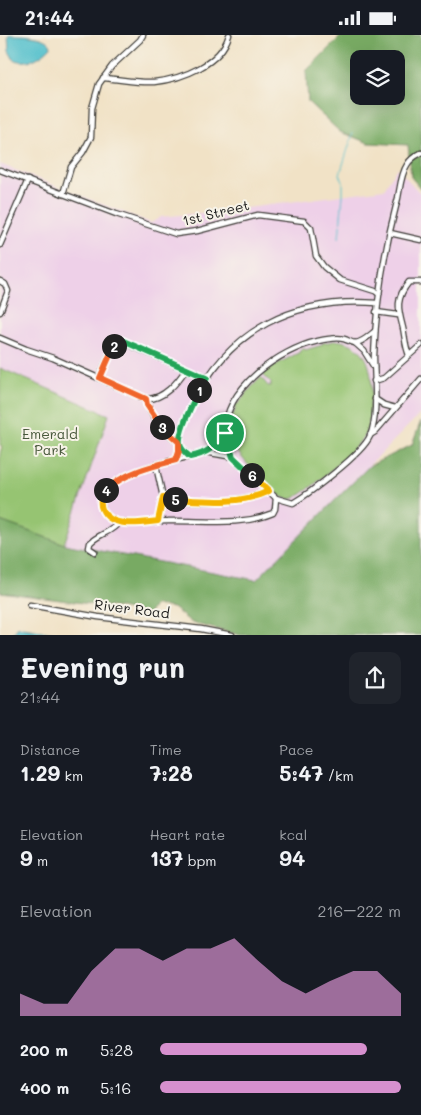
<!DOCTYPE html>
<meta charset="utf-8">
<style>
body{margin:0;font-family:Mali,sans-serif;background:#20242c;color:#f1f3f6;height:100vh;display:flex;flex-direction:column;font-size:19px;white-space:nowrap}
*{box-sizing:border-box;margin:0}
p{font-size:16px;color:#9ea1a6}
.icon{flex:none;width:28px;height:28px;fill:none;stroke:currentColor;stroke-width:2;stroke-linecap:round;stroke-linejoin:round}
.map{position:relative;height:600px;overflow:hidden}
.side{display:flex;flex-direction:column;background:#171b24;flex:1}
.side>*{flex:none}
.tools{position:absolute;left:350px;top:15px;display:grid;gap:10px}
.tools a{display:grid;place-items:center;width:55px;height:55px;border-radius:10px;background:#171b24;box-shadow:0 5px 20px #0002;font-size:25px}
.pin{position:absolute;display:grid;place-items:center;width:42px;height:42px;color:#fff;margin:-21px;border:2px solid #fff;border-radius:50%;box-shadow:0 1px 5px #0007}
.km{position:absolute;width:25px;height:25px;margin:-12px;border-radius:50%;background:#222;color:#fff;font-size:14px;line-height:25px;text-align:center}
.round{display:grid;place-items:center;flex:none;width:52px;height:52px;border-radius:10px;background:#20242c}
.headline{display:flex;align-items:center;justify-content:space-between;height:85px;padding:0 20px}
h1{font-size:28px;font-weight:700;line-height:38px}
.metrics{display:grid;grid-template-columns:repeat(3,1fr);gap:8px;height:85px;padding:5px 20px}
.metrics div{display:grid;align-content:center}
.metrics b{font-size:21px;font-weight:700}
.metrics small{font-size:14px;font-weight:400}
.metrics p{font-size:14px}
.chart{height:140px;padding:10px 20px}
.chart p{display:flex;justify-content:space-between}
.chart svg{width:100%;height:90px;margin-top:5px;fill:#d690ce;opacity:.7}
ul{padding:0 20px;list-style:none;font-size:16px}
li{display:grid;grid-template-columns:80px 60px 1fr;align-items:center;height:38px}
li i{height:12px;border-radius:6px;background:#d690ce}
.status{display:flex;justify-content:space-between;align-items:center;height:35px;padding:0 25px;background:#171b24;direction:ltr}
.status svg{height:14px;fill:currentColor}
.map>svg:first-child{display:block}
.built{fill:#eed0e8}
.green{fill:#96c472;stroke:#597047}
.forest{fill:#78aa64;stroke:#4a6340;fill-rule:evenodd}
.water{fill:#53c0cc;stroke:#386e74}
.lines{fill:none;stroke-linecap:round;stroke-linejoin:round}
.stream{stroke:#53c0cc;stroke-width:1}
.minor-casing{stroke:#3c3a36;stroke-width:7}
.minor{stroke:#fff;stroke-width:4.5}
.split-1-casing{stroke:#fff;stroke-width:10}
.split-2-casing{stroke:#fff;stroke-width:10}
.split-3-casing{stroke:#fff;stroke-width:10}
.split-4-casing{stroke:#fff;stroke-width:10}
.split-5-casing{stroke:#fff;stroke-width:10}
.split-6-casing{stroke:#fff;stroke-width:10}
.split-7-casing{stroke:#fff;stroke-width:10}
.split-1{stroke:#22a559;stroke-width:6}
.split-2{stroke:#22a559;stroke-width:6}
.split-3{stroke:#f0652b;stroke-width:6}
.split-4{stroke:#f0652b;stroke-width:6}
.split-5{stroke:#f5b400;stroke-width:6}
.split-6{stroke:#f5b400;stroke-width:6}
.split-7{stroke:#22a559;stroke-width:6}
.labels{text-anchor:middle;stroke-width:4;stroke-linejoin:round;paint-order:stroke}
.street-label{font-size:14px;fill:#1c1c1c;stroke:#f7f3e8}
.park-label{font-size:14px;fill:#47573a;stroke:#f7f3e8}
</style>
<div class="status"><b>21:44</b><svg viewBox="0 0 49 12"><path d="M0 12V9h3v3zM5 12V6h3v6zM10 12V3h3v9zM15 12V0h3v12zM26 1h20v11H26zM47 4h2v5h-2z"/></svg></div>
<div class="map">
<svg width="421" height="600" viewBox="0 0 421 600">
<rect width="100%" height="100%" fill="#f7f3e8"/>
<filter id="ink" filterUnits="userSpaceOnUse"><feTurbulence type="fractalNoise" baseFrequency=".02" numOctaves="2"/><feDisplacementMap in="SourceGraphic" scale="10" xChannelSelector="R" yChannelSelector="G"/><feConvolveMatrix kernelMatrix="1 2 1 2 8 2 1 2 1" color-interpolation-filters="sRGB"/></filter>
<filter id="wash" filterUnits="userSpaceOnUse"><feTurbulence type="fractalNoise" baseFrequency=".0096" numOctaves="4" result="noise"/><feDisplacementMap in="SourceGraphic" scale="20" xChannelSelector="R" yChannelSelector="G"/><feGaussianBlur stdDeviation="1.12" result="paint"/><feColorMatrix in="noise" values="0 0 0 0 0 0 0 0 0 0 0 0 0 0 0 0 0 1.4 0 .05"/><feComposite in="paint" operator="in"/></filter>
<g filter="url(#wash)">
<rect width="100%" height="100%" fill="#f1e2c6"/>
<polygon class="built" points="0,129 151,188 161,182 232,175 384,154 397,133 421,159 421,378 256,545 64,509 109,380 0,333"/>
<g class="green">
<path d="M335 305C371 309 372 336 372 366L370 367C370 378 370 391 364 401 358 413 304 462 291 464 284 465 276 458 271 453L270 455 263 449 265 446C244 426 218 405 236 373L233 371 235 367 238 369 248 356 261 342 268 351H271V348L263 340 273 331 300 317V315L304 313 305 315 322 310V308L334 306Z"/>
<polygon points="0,333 109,380 64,509 0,486 0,419 2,411 0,410"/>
</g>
<g class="forest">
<path d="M342 0H421V154L411 142 408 110 369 108 340 97 308 67 306 36ZM359 24H396V61H359Z"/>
<polygon points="421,386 421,600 240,600 192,588 173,573 155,570 148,579 120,573 0,557 0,486 64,509 256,545 369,431 412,410"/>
</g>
<g class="water">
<path d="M8 0C20 0 49 0 51 12 40 23 30 29 14 25L9 16Z"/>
<polygon points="18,592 57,599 58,600 12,600"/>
</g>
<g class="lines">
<polyline class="stream" points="339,203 343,160 343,147 340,139 353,98"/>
</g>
</g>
<g filter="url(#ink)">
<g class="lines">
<g class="minor-casing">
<g id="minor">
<path d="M103 43C120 44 137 48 154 47 182 44 221 29 229 0"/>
<polyline points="0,135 116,179 176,199 197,196 258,180 304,186 311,193 316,221 324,232 340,245 375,256 379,259"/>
<polyline points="63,159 71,132 83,117 91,102 92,73 99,49 112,31 140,5 143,0"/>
<polyline points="390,198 421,205"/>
<polyline points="0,210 28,145"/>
<polyline points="0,246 5,249 8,256 0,277"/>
<polyline points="376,277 398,280"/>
<path d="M0 303 26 314 53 323 146 364C163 365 178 347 186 334"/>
<polyline points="355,308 364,316 374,332"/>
<path d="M409 320C405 311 405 302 403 293 398 274 395 264 409 247H421"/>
<polyline points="99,343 115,308 118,305 207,343"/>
<polyline points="374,346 384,343 421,310"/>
<path d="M146 364C149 381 165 398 179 407"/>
<polyline points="375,364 384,370 395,373"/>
<polyline points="370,400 375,397 421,344"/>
<path d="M180 411 190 422 205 417 233 422 276 463 293 468C310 458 362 419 370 401 379 380 374 345 374 321 376 268 384 215 398 163 400 153 401 139 407 130 410 124 415 121 421 118"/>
<polyline points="205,417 217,410 225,398"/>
<path d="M190 422C170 425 93 443 102 472 104 480 111 485 118 487 133 491 152 486 168 486 203 485 239 492 273 478L275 474 276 463"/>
<path d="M233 422C230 414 225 406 225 397 225 353 279 315 318 306 327 304 336 302 344 304 348 305 352 308 355 308 362 308 370 300 375 296"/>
<path d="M176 425C179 418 179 413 180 406 181 395 187 380 192 370 228 294 295 262 377 268"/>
<polyline points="156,431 163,462 158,486"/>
<path d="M163 462C192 468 242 469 269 456"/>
<path d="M95 517 89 513 90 508C98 499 113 497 119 487"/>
<polyline points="30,570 98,582 201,594 232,600"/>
</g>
</g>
<use href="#minor" class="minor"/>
</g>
</g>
<g class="lines" filter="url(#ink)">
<g class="split-1-casing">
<path id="split-1" d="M199 355C194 365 178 398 180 409 181 415 186 418 190 422 206 419 217 412 225 398"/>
</g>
<g class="split-2-casing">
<polyline id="split-2" points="114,311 116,306 121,305 207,343 199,355"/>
</g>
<g class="split-3-casing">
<polyline id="split-3" points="114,311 100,343 146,364 147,370 162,392"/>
</g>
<g class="split-4-casing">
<path id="split-4" d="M106 455C124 438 152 431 176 425L179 416V407L162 392"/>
</g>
<g class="split-5-casing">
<path id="split-5" d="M106 455C101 461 99 467 102 474 110 494 142 488 158 486L163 462 175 464"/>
</g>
<g class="split-6-casing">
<path id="split-6" d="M175 464C206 466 240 470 269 456L252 440"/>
</g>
<g class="split-7-casing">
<polyline id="split-7" points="225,398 233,422 252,440"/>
</g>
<use href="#split-1" class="split-1"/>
<use href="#split-2" class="split-2"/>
<use href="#split-3" class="split-3"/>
<use href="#split-4" class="split-4"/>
<use href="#split-5" class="split-5"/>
<use href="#split-6" class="split-6"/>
<use href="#split-7" class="split-7"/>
</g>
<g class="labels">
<g class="street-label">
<text transform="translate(216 178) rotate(-14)" y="5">1st Street</text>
<text transform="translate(132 574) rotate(7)" y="5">River Road</text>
</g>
<g class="park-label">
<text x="50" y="404">Emerald<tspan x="50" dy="16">Park</tspan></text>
</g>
</g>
</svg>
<div class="tools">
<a><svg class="icon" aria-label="layers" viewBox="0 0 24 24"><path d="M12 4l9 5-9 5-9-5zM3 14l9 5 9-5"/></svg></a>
</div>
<div class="pin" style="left:225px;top:398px;background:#1e9e55"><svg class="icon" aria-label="arrive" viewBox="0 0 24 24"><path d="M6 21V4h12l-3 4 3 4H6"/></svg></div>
<b class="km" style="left:199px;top:355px">1</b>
<b class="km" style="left:114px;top:311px">2</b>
<b class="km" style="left:162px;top:392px">3</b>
<b class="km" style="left:106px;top:455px">4</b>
<b class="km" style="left:175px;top:464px">5</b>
<b class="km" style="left:252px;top:440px">6</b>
</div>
<section class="side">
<div class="headline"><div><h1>Evening run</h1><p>21:44</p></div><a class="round"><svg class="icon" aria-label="share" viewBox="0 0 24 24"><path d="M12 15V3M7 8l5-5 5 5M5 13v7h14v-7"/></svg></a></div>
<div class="metrics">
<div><p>Distance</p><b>1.29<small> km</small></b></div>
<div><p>Time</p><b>7:28</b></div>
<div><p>Pace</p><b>5:47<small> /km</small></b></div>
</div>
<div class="metrics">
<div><p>Elevation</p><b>9<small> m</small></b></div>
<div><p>Heart rate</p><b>137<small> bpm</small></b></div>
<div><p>kcal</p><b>94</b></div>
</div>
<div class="chart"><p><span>Elevation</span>216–222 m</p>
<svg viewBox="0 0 160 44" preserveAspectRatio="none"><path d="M0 44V33L10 38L20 38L30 22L40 11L50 11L60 17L70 11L80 11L90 6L100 17L110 27L120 33L130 27L140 22L150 22L160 33V44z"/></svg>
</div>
<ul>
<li><b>200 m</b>5:28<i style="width:86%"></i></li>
<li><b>400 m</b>5:16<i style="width:100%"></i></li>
</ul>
</section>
